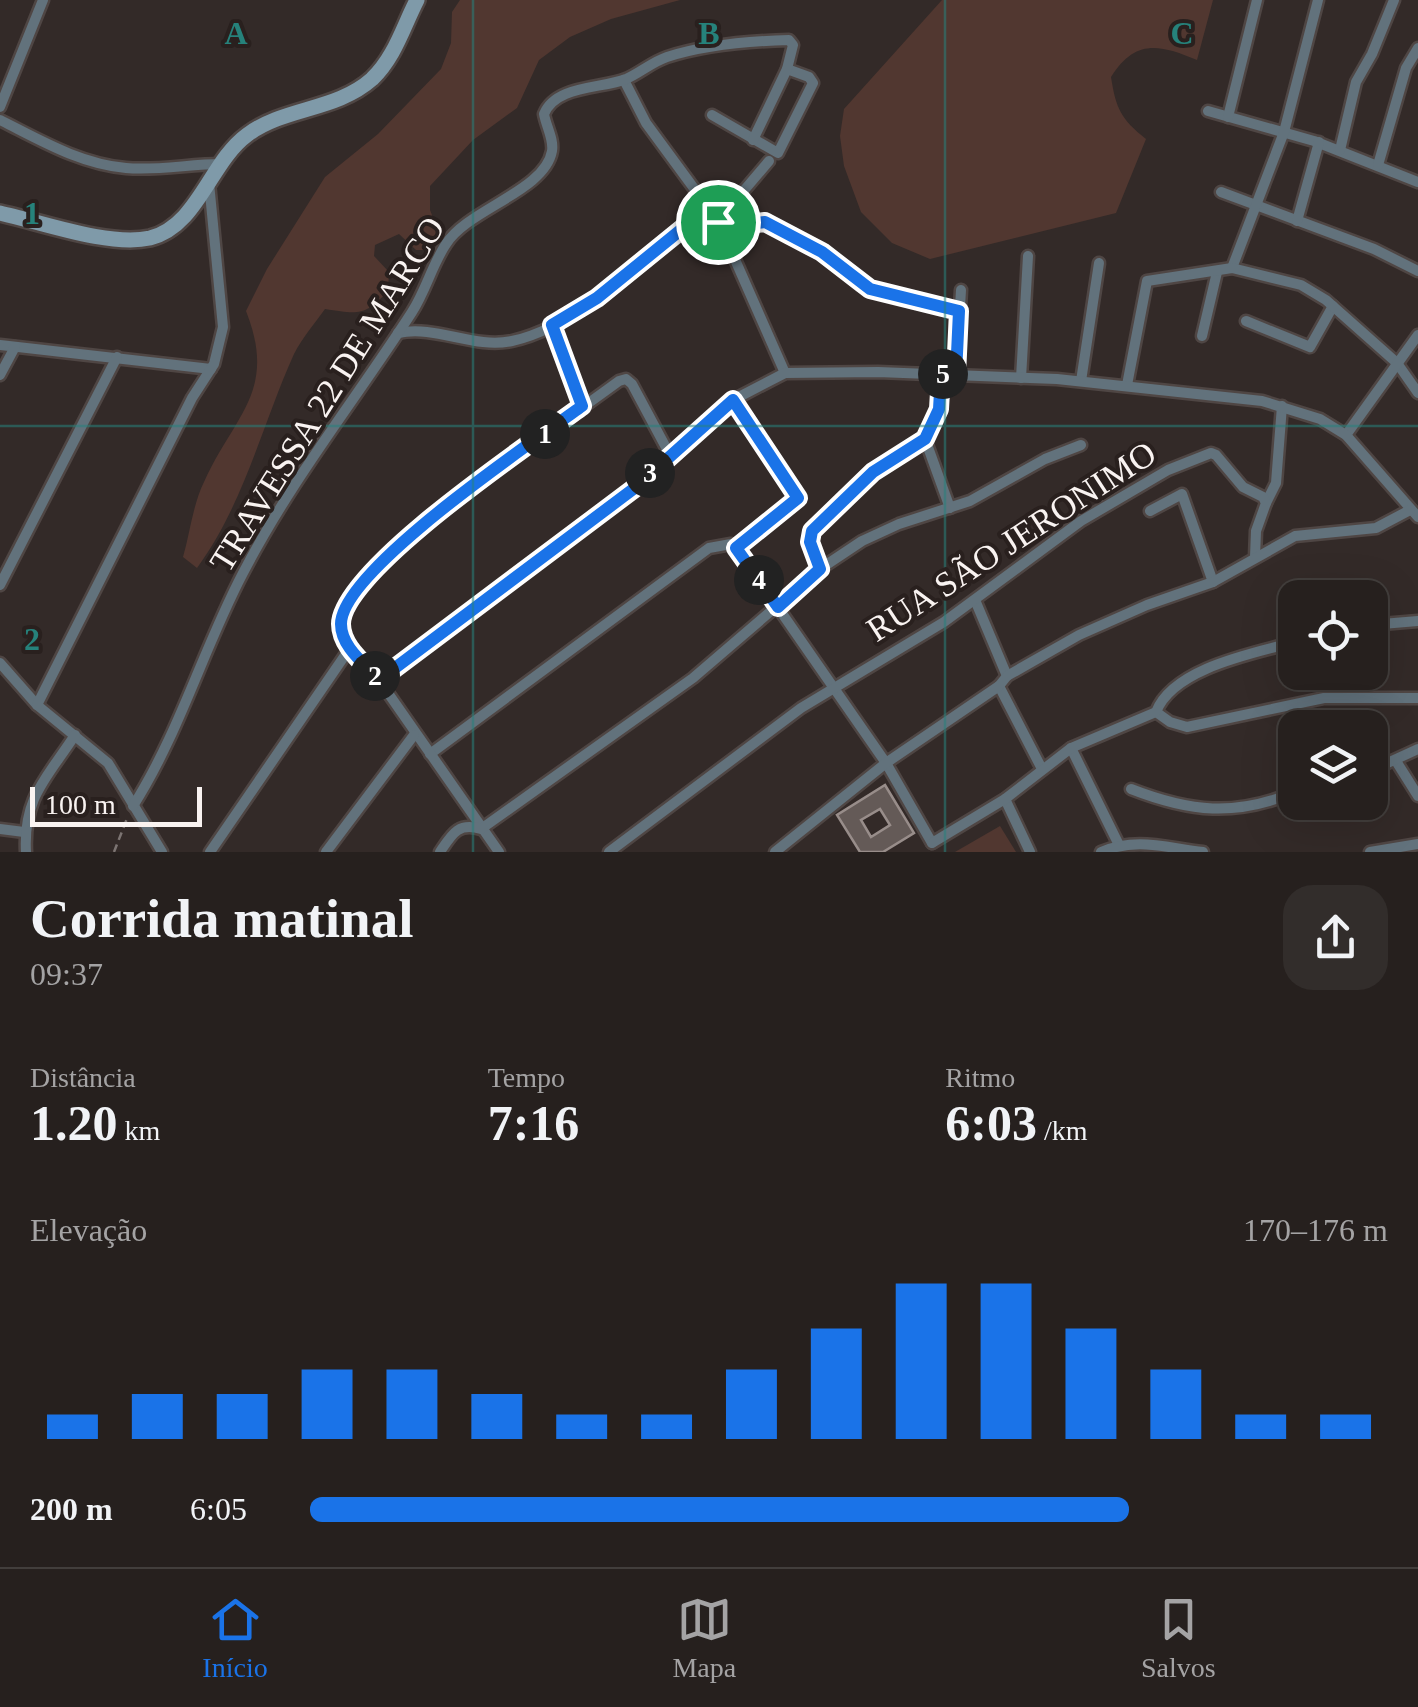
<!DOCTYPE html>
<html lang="pt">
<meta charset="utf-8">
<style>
body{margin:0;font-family:Georgia,serif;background:#322d2b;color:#f1f3f6;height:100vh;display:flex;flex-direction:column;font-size:38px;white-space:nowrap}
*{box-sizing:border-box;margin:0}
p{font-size:32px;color:#a4a3a4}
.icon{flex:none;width:55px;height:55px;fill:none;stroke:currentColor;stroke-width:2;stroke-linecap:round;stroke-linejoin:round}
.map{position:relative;height:852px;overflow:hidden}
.drawer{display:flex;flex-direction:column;background:#26201e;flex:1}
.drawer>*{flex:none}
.buttons{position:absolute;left:1278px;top:580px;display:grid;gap:20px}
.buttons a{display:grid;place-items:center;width:110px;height:110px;border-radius:20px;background:#26201e;box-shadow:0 10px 40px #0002,0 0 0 2px #423e3c;font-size:50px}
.scale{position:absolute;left:30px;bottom:25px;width:172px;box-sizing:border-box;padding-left:10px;border:5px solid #f9f3f1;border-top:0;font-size:28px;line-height:35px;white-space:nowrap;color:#f9f3f1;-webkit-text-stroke:8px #29201e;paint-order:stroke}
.pin{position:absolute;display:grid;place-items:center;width:85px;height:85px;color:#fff;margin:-42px;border:5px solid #fff;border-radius:50%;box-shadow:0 2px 10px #0007}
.km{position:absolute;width:50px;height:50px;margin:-25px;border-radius:50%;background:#222;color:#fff;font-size:28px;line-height:50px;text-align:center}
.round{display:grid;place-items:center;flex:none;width:105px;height:105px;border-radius:30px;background:#322d2b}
.overview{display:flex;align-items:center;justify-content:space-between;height:170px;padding:0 30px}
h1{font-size:55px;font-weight:700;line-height:75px}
.metrics{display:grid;grid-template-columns:repeat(3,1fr);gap:15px;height:170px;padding:10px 30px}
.metrics div{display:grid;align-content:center}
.metrics b{font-size:50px;font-weight:700}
.metrics small{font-size:28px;font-weight:400}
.metrics p{font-size:28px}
.chart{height:280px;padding:20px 30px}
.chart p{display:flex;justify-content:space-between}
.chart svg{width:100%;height:180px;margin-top:10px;stroke:#1a73e8;stroke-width:6}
ul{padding:0 30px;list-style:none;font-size:32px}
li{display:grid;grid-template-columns:160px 120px 1fr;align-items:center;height:75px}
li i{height:25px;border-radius:12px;background:#1a73e8}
.dock{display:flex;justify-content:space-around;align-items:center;height:140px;border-top:2px solid #423e3c;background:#26201e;font-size:28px;color:#a4a3a4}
.dock a{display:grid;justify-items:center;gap:5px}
.dock .selected{color:#1a73e8}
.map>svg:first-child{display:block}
.green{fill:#513730}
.building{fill:#645a57;stroke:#988d8a;stroke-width:2.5;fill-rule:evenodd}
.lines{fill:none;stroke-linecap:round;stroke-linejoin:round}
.minor-casing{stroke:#4f4644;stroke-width:15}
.secondary-casing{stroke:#4f4644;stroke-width:20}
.path{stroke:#7c7472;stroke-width:2.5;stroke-dasharray:8 5;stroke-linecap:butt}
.minor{stroke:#62727c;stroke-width:10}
.secondary{stroke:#7f9aa9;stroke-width:15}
.route-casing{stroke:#fff;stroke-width:20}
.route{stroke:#1a73e8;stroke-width:12}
.grid{fill:none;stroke:#26827b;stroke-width:2.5;stroke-opacity:0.55}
.labels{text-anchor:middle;stroke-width:8;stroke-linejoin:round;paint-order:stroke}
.street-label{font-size:35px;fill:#f9f3f1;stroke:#29201e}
.grid-label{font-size:32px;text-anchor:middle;font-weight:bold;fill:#26827b;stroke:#29201e;stroke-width:8;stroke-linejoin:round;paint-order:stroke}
</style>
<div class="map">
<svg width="1418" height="852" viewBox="0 0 1418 852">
<rect width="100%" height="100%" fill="#332a28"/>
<g class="green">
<path d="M460 0H680L611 19 570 37 539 60 517 108 473 140 430 186V210L439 233 430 250H416L399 234 375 245 374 256 389 272 388 291C364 317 358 314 325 309 315 323 302 338 294 354 262 425 244 504 197 568L183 557C190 533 193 504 204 482 234 415 278 392 246 311L267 269 325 177 378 134 441 69 451 43 452 12Z"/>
<path d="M942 0H1213L1197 60C1159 44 1135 39 1111 77 1116 109 1121 119 1146 139L1116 213 930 259 892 243 861 212 844 166 840 136 844 109Z"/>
<polygon points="1000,826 1016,852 955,852"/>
</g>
<path class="building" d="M885 785 914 833 883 852H860L837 815ZM880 809 890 825 871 837 861 820Z"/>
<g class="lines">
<g class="minor-casing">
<g id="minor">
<polyline points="624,80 646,123 718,221 785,373"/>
<polyline points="0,107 43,0"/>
<polyline points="1208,111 1314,141 1418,182"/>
<polyline points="712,115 778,153 813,83 809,77 787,69"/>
<polyline points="1228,117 1257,0"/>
<path d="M0 120C40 140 80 164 126 168 157 171 190 164 221 164"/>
<polyline points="1340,150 1356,82 1372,54 1394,0"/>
<polyline points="1378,165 1406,68 1418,48"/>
<polyline points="1221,192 1374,249 1418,271"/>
<polyline points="718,221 769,161"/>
<polyline points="1297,221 1319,142"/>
<polyline points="723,234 740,225 765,222 821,252 860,285 880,293 959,311"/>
<polyline points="1232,268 1284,132 1318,0"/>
<polyline points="1246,321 1310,347 1333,306"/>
<polyline points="552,325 583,406"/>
<path d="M398 333C437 325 473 349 512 341 579 327 657 250 709 207"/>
<polyline points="1202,336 1217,272"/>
<polyline points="0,345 211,369"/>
<polyline points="0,375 15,347"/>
<polyline points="956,375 961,290"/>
<polyline points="1021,378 1028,256"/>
<polyline points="1081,381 1099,263"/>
<polyline points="1127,385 1147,281 1232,268 1301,285 1326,300 1397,363 1418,393"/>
<polyline points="1346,435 1418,335"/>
<polyline points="1266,503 1276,483 1282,406"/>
<polyline points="1150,511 1182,494 1213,582"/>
<polyline points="736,547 798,498"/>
<polyline points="820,569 810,541 812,531 873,472 925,439 950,508"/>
<polyline points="0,585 117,357"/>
<polyline points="975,600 1007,676"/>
<polyline points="1370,625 1418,621"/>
<path d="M350 648C343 637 339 625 344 612 361 567 415 532 451 504 506 461 563 422 619 381L626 379 632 384 670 455"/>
<polyline points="0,663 37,705 108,763 162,852"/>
<polyline points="379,680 636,487 733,400 785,373 878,372 1057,379 1262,401 1320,419 1346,435 1418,517"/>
<polyline points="999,686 1042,769"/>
<polyline points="37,705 192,398 214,364 223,327 209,183"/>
<polyline points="1156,712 1170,722 1187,727 1324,698 1418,698"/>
<polyline points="1071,748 1119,845"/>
<polyline points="430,754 709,548 731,544 736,547 886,763 932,843"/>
<polyline points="1396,761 1418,796"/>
<polyline points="1370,771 1418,749"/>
<path d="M1131 789C1190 812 1235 817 1295 792"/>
<polyline points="1005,799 1030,852"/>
<path d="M133 806C180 732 203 649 243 573 291 480 356 399 412 312 426 290 432 265 446 244 468 209 545 191 552 151 554 139 546 126 544 114 556 85 601 89 626 79 640 73 652 62 667 57 704 45 750 41 789 40L793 45 787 69 753 140"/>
<polyline points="0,829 24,832"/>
<path d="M932 843 1005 799 1071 748 1156 712C1173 668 1254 653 1295 642"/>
<path d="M26 852C23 797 47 778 75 735"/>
<polyline points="210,852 350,648 379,680 499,852"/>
<polyline points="326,852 414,735"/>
<path d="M440 852C452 834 458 822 481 829L693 678 820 569 862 541 899 524 970 501 1045 459 1081 445"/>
<polyline points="609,852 801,708 944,622 1081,521 1168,470 1211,453 1216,455 1243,487 1263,497 1266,503 1256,531 1255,557"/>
<polyline points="775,852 886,763 999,686 1007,676 1079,635 1147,605 1213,582 1295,536 1376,528 1410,510"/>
<path d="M1101 852C1137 837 1166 848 1203 852"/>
<polyline points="1370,852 1418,844"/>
</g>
</g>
<g class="secondary-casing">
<path id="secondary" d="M0 213C41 222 109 247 150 238 198 226 210 162 247 135 284 107 336 111 372 79 395 57 403 27 417 0"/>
</g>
<g class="path">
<polyline points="738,408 792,488"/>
<polyline points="931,429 939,409 940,384"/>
<polyline points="114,852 128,816"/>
</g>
<use href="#minor" class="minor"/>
<use href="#secondary" class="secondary"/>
</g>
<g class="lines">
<g class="route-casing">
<path id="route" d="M709 207 724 234 740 225 765 222 822 252 870 289 959 311 956 375 941 374 939 409 925 439 873 472 812 531 810 542 820 569 778 607 736 548 798 498 733 400 636 487 379 680C365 664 341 647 341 624 341 570 536 440 582 406L552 325 597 298Z"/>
</g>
<use href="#route" class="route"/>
</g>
<path class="grid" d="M473 0V852M945 0V852M0 426H1418"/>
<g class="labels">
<g class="street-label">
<text transform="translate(327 394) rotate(-58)" y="12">TRAVESSA 22 DE MARCO</text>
<text transform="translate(1011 541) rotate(-33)" y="12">RUA SÃO JERONIMO</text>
</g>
</g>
<g class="grid-label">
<text x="236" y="44">A</text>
<text x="709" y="44">B</text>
<text x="1182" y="44">C</text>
<text x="32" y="224">1</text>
<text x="32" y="650">2</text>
</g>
</svg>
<div class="buttons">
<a><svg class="icon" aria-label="locate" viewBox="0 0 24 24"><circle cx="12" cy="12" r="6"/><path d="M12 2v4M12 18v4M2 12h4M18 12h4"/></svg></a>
<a><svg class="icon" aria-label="layers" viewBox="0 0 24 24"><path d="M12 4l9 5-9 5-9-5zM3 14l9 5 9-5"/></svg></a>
</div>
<div class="scale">100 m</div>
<div class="pin" style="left:718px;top:222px;background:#1e9e55"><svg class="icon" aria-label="arrive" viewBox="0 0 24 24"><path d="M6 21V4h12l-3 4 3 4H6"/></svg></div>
<b class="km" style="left:545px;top:434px">1</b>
<b class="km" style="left:375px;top:676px">2</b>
<b class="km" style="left:650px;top:473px">3</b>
<b class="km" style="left:759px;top:580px">4</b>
<b class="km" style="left:943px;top:374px">5</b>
</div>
<section class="drawer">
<div class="overview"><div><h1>Corrida matinal</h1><p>09:37</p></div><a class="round"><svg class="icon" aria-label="share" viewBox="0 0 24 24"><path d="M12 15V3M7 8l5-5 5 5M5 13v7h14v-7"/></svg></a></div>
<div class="metrics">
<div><p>Distância</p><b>1.20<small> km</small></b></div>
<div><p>Tempo</p><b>7:16</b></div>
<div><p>Ritmo</p><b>6:03<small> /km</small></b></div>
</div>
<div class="chart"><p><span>Elevação</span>170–176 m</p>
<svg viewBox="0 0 160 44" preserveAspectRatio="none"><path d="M5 44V38M15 44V33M25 44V33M35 44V27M45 44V27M55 44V33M65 44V38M75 44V38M85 44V27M95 44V17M105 44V6M115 44V6M125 44V17M135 44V27M145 44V38M155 44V38"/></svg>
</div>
<ul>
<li><b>200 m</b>6:05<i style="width:76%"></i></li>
</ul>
</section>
<nav class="dock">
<a class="selected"><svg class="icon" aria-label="home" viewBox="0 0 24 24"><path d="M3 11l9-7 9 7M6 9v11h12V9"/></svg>Início</a>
<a><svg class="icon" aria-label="map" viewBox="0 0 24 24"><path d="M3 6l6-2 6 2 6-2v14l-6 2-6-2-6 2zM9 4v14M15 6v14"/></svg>Mapa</a>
<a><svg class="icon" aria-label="saved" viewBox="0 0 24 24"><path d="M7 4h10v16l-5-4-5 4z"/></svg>Salvos</a>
</nav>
